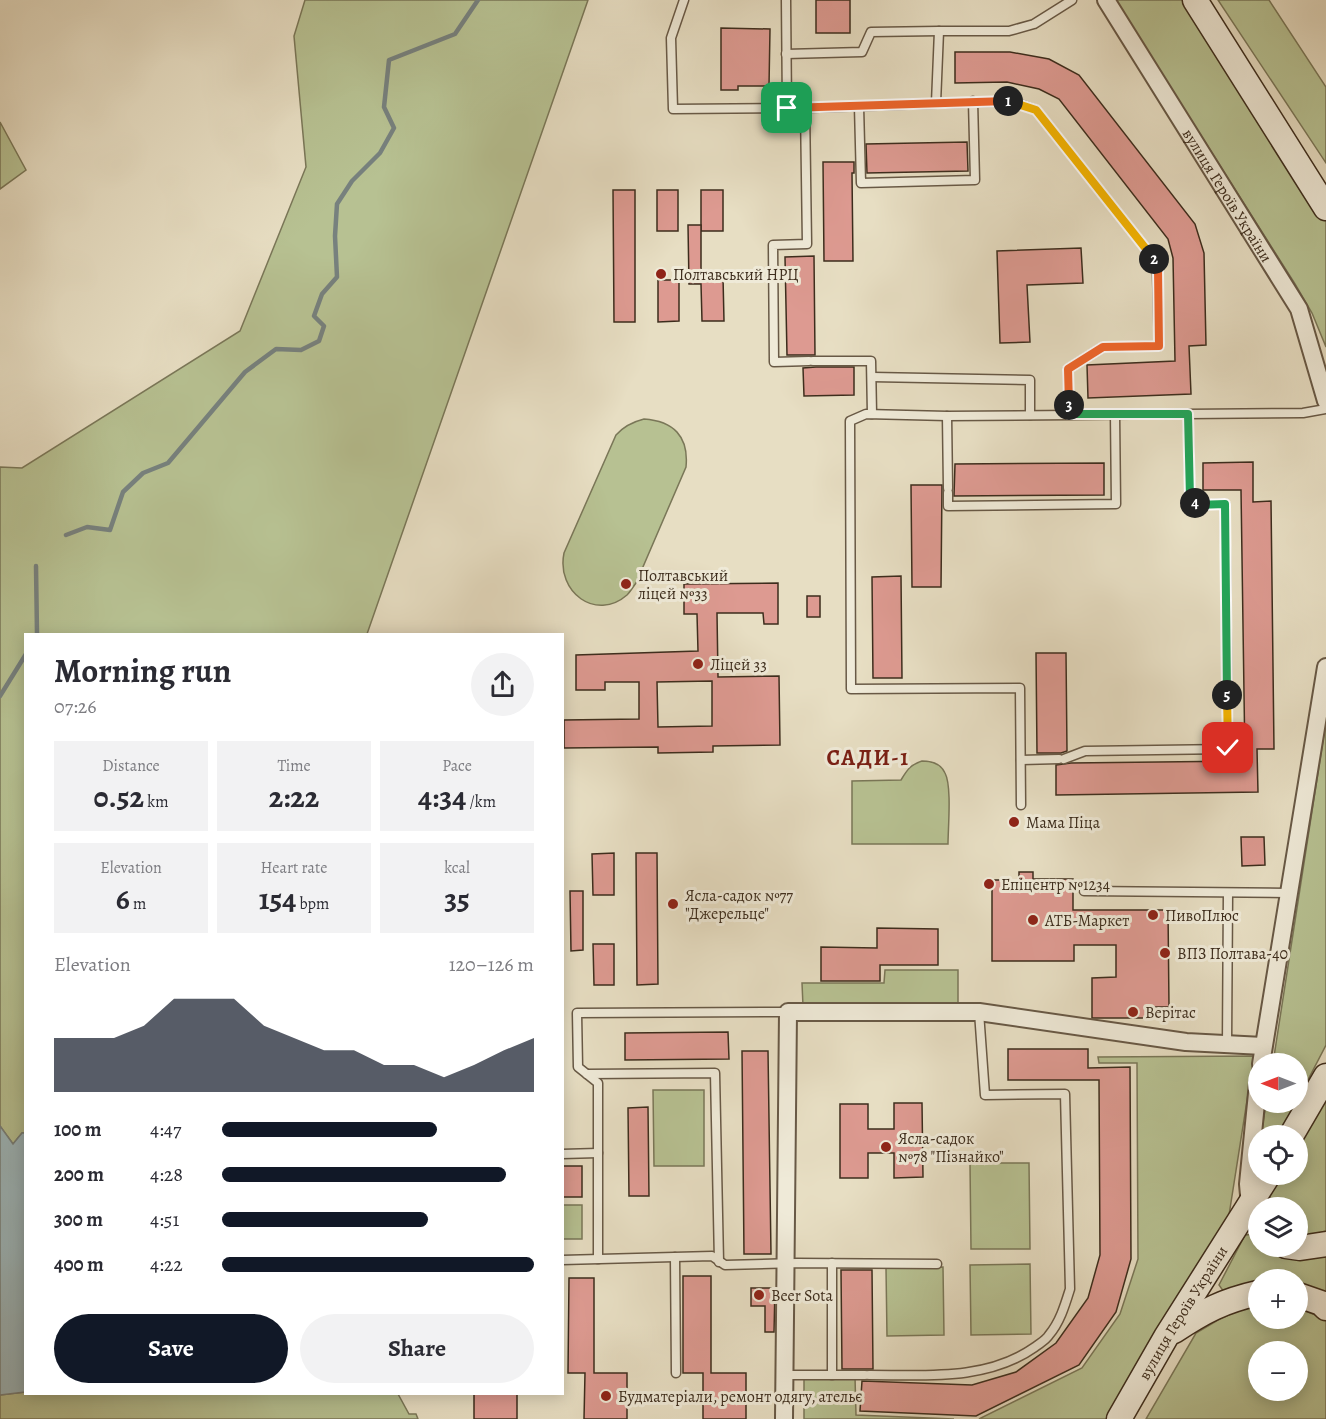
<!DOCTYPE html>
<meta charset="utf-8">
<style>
body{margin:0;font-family:Alegreya,serif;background:#f2f2f3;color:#2b2b33;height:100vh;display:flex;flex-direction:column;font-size:22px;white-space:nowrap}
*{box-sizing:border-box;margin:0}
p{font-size:20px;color:#7c7c81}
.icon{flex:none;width:33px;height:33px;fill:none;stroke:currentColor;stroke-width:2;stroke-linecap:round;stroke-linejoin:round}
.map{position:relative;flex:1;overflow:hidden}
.sheet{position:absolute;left:24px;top:633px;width:540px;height:762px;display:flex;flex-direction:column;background:#fff;border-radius:0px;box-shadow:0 3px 15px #0003}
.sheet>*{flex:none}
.needle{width:39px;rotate:270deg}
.controls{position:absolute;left:1248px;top:1053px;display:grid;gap:12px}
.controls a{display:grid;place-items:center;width:60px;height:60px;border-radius:50%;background:#fff;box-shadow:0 3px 15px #0003;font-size:30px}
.pin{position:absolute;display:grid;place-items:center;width:51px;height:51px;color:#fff;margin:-26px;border-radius:12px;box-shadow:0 3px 9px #0006}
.km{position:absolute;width:30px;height:30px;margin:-15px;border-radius:50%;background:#222;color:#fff;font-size:16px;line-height:30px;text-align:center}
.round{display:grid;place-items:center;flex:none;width:63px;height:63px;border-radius:32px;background:#f2f2f3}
.summary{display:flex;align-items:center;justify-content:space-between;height:102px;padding:0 30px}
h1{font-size:33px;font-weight:600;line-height:45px}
.figures{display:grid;grid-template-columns:repeat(3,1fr);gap:9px;height:102px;padding:6px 30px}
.figures div{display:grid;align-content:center;border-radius:0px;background:#f2f2f3;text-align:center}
.figures b{font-size:30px;font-weight:600}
.figures small{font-size:16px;font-weight:400}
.figures p{font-size:16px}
.chart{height:168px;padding:12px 30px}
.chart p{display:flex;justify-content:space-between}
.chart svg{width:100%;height:108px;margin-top:6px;fill:#111827;opacity:.7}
.primary-button{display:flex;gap:12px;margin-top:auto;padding:12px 30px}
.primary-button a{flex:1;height:69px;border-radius:36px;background:#111827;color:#fff;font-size:24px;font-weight:600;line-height:69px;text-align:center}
.primary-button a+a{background:#f2f2f3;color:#2b2b33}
ul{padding:0 30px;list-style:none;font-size:20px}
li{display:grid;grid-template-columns:96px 72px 1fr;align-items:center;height:45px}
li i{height:15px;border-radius:8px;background:#111827}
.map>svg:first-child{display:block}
.green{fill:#b7c192;stroke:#7a7758;stroke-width:1.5;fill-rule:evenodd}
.water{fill:#9db9bf;stroke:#77817e;stroke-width:1.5}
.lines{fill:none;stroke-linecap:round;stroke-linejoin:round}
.stream{stroke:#77817e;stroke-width:4.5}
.building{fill:#dd9a91;stroke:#3d2d1d;stroke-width:1.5;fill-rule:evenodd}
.lane-casing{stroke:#685946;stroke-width:11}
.street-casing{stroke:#685946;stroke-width:20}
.secondary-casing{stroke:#3d2d1d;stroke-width:27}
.lane{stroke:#efead8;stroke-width:8}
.street{stroke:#efead8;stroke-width:16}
.secondary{stroke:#efead8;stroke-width:24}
.split-1-casing{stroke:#fff;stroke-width:12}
.split-2-casing{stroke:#fff;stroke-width:12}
.split-3-casing{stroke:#fff;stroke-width:12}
.split-4-casing{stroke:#fff;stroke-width:12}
.split-5-casing{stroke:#fff;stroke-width:12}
.split-6-casing{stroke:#fff;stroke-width:12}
.split-1{stroke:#f0652b;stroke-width:8}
.split-2{stroke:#f5b400;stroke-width:8}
.split-3{stroke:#f0652b;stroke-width:8}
.split-4{stroke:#22a559;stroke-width:8}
.split-5{stroke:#22a559;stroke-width:8}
.split-6{stroke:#f5b400;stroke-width:8}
.poi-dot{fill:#8f2418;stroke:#efead8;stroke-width:2}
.labels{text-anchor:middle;stroke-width:6;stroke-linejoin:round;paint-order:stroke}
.street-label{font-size:16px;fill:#3d2d1d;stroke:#efead8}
.poi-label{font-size:16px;fill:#3d2d1d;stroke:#efead8;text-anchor:start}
.district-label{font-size:22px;font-weight:bold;letter-spacing:1.5px;fill:#7a1f14;stroke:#efead8}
</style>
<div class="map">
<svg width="1326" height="1419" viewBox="0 0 1326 1419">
<rect width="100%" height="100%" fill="#e7dec3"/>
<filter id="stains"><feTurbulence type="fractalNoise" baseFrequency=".00333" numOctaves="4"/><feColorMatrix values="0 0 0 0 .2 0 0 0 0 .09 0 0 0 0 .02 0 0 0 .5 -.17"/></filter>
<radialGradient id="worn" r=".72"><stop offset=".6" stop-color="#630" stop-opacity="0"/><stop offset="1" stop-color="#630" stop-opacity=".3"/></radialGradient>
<g class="green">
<polygon points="305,0 588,0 367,634 26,634 26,1133 22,1133 13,1144 0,1126 0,467 22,468 240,331 306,167 294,36"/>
<polygon points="1115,0 1186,0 1326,219 1326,347 1312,313 1295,284"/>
<polygon points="1218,0 1269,0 1326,87 1326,163"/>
<polygon points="0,122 26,170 0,189"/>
<path d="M644 419C673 421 689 436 686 467L636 583C633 587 630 592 627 595 596 622 556 592 564 553L616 435C624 426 632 422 644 419Z"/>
<polygon points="1326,721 1326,1045 1298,1099 1298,1064 1273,1063"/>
<path d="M922 761C931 761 941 764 945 773 952 786 948 828 948 844H852V781L901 780C907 770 910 765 922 761Z"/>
<polygon points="885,970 958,970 958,1006 803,1006 802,983 884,983"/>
<polygon points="1254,1056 1229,1215 1109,1419 979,1419 1082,1368 1120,1314 1138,1259 1137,1063 1099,1063 1098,1057"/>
<polygon points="653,1090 704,1090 704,1166 654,1166"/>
<polygon points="1326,1099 1326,1231 1314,1236 1298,1238 1298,1208 1270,1207 1270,1192 1281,1175 1298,1174 1298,1147"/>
<polygon points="1266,1103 1296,1103 1278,1135 1261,1136"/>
<polygon points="970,1163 1029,1163 1030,1249 971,1249"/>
<polygon points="562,1205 582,1205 582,1239 563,1239"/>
<polygon points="1257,1234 1258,1246 1270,1247 1287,1257 1326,1255 1326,1300 1298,1288 1298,1280 1258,1280 1258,1286 1226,1295 1219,1285 1245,1235"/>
<polygon points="1030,1264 1031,1334 971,1335 970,1265"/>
<polygon points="943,1267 944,1335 887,1336 886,1268"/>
<path d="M1258 1306V1318H1298V1308L1318 1316 1326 1321V1419H1146L1196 1333 1218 1320 1239 1310ZM1258 1352H1298V1390H1258Z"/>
<polygon points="804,1377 855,1377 856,1415 954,1419 804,1419"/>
<polygon points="25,1392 398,1394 409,1414 416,1414 418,1419 0,1419 0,1395"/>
</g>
<polygon class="water" points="0,1126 13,1144 22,1133 26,1133 25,1392 0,1395"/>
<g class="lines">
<g class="stream">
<polyline points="66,535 87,527 110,530 123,492 143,473 168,463 245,372 276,349 301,350 319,341 324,326 314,316 322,294 337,277 335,236 337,204 352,181 380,153 394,128 384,107 389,60 455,34 478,0"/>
<polyline points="36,566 37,634"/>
<polyline points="0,696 26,654"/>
</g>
</g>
<g class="building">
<rect x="816" y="0" width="34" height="33"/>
<polygon points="721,28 770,29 769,86 738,86 738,90 721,90"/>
<polygon points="955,52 1010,52 1049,59 1079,75 1195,224 1204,253 1206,345 1189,346 1191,394 1088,398 1087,365 1175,361 1173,258 1168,239 1059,99 1039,89 1007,82 955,83"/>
<polygon points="967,142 968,171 867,173 866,144"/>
<polygon points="823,162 854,162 854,173 852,173 853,261 824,261"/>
<polygon points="613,190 635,190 635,322 614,322"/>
<rect x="657" y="190" width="21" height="41"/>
<rect x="701" y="190" width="22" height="41"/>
<polygon points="688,225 701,225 701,277 723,277 724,321 702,321 701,284 689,284"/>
<polygon points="1081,248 1083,283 1027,285 1030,342 1000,343 997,251"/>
<polygon points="814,256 815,355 787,355 785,257"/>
<polygon points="658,280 679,280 679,321 658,322"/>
<polygon points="816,367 854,367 854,395 804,396 803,368"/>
<polygon points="1253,462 1253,502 1271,501 1274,749 1257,749 1258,792 1056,795 1056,765 1071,763 1245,761 1241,490 1203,490 1203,463"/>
<polygon points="1104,463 1104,495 954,496 955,464"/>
<polygon points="911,485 942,485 941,587 912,587"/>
<polygon points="901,576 902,678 873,678 872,577"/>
<path d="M778 583V624H764L763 613H717L718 677 779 676 780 745 713 746V752L658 753V747L564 748V720L639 719V682H605V690H576V655L698 651 697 614H684V584ZM712 681V726L658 727 657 682Z"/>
<rect x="807" y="596" width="13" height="21"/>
<polygon points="1036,653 1066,653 1067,751 1061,753 1037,753"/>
<polygon points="1241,837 1264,837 1265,865 1242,866"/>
<polygon points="614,853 614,895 593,895 592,854"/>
<polygon points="636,853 657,853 658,984 637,985"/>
<polygon points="1019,872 1033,872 1033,879 1073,879 1073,910 1168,910 1169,1007 1148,1007 1148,1018 1092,1018 1092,978 1116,977 1116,945 1074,945 1074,961 992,961 992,880 1019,880"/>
<polygon points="570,891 583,891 583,950 571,951"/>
<polygon points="877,928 938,929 938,965 880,965 880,981 821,981 821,947 877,948"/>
<polygon points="593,944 614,944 614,985 594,985"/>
<polygon points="728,1032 729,1059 625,1060 625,1033"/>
<polygon points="1008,1049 1088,1049 1088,1068 1130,1067 1131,1259 1116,1312 1079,1365 976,1416 860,1411 862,1381 972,1385 1016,1372 1056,1343 1088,1298 1100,1255 1099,1080 1008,1080"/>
<polygon points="742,1051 768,1051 771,1254 744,1254"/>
<polygon points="894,1103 922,1103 923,1177 894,1178 894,1153 868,1153 868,1178 840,1178 840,1104 868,1104 868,1129 894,1129"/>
<polygon points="648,1107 649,1196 629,1196 628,1108"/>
<rect x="562" y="1166" width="20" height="31"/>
<polygon points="841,1270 872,1270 873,1369 842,1369"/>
<polygon points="683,1276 711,1276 711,1373 746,1373 746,1419 703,1419 703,1373 683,1373"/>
<polygon points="569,1278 594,1278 594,1373 627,1373 627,1419 584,1419 585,1373 568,1373"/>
<polygon points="751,1288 775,1288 774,1332 765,1332 765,1306 751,1306"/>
<rect x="474" y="1394" width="43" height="25"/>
</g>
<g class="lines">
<g class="lane-casing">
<g id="lane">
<polyline points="684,0 671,38 673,109 805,108 1011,101 1036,110 1154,259 1157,269 1159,346 1103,347 1068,369 1069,414"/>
<polyline points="786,0 787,108"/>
<polyline points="786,54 862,52 871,32 939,31"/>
<polyline points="936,103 939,31 1009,31 1034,24 1072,0"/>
<polyline points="859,106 861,183 975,180 973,101"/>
<polyline points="805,108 807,244 773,245 774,362 809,361"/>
<polyline points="813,361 871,361 872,414"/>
<polyline points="872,377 1030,380 1030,415"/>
<polyline points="947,416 948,488"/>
<polyline points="948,493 948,506 1116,504 1115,414"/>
<polyline points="1064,759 1085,751 1228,749 1225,504 1197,505 1190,498 1188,414"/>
<polyline points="1021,760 1059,759"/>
<polyline points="1021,805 1020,688 851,689 850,421 866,414 947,416 1303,413 1326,409"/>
<polyline points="1084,891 1288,893"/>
<polyline points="1227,1045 1228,893"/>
<polyline points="587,1074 715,1073 719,1262"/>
<polyline points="562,1154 598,1153"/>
<polyline points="675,1257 676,1373"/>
<polyline points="598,1259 598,1083 578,1067 577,1013 788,1012"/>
<polyline points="562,1260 712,1256 725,1265 797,1263 937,1264"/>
<polyline points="832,1263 832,1375"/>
<polyline points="784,1375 865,1375"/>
<path d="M869 1375C926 1375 987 1381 1035 1347 1040 1343 1046 1340 1049 1335 1060 1322 1065 1305 1070 1289L1065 1094 985 1095 979 1012"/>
</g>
</g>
<g class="street-casing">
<g id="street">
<path id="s1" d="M1106 0 1299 309 1326 401"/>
<polyline points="1261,1064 1326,667"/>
<polyline points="1250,1206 1248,1184 1258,1083"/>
<polyline points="784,1419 788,1012 979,1012 1186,1042 1263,1046"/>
</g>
</g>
<g class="secondary-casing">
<g id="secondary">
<polyline points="1195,0 1326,208"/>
<polyline points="1291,1136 1326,1076"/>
<polyline points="1286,1246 1300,1248 1326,1244"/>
<polyline points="1298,1295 1321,1303 1326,1308"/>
<path d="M1174 1331C1204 1311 1223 1301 1258 1293"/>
<path id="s2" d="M1119 1419 1166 1337 1269 1174"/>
</g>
</g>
<use href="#lane" class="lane"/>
<use href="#street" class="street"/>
<use href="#secondary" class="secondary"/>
</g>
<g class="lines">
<g class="split-1-casing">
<polyline id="split-1" points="787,108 1008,101"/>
</g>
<g class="split-2-casing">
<polyline id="split-2" points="1008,101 1036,110 1154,259"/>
</g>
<g class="split-3-casing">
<polyline id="split-3" points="1069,405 1068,369 1103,347 1159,346 1158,269 1154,259"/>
</g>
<g class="split-4-casing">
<polyline id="split-4" points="1069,405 1069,414 1188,414 1190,498 1195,503"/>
</g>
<g class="split-5-casing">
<polyline id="split-5" points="1195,503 1197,505 1225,504 1227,695"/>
</g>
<g class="split-6-casing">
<polyline id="split-6" points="1227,695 1228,748"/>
</g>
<use href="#split-1" class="split-1"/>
<use href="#split-2" class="split-2"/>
<use href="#split-3" class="split-3"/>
<use href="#split-4" class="split-4"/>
<use href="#split-5" class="split-5"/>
<use href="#split-6" class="split-6"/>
</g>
<g class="poi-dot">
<circle cx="661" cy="274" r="6"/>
<circle cx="626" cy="584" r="6"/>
<circle cx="698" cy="664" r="6"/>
<circle cx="1014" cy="822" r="6"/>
<circle cx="989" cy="884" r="6"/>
<circle cx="673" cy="904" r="6"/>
<circle cx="1153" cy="915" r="6"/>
<circle cx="1033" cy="920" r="6"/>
<circle cx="1165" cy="953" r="6"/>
<circle cx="1133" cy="1012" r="6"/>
<circle cx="886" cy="1147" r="6"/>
<circle cx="759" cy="1295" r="6"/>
<circle cx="606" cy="1396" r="6"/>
</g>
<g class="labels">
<g class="street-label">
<text dy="6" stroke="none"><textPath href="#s1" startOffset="230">вулиця Героїв України</textPath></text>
<text dy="6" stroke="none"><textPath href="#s2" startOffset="124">вулиця Героїв України</textPath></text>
</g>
<g class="poi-label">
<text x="673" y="280">Полтавський НРЦ</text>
<text x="638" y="581">Полтавський<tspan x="638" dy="18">ліцей №33</tspan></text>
<text x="710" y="670">Ліцей 33</text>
<text x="1026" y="828">Мама Піца</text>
<text x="1001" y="890">Епіцентр №1234</text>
<text x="685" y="901">Ясла-садок №77<tspan x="685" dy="18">"Джерельце"</tspan></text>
<text x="1165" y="921">ПивоПлюс</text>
<text x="1045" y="926">АТБ-Маркет</text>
<text x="1177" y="959">ВПЗ Полтава-40</text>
<text x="1145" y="1018">Верітас</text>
<text x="898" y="1144">Ясла-садок<tspan x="898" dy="18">№78 "Пізнайко"</tspan></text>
<text x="771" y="1301">Beer Sota</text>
<text x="618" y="1402">Будматеріали, ремонт одягу, ательє</text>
</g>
<g class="district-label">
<text x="868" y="765">САДИ-1</text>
</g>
</g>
<rect width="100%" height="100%" filter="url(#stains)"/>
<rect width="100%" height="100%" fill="url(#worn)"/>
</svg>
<div class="controls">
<a><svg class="needle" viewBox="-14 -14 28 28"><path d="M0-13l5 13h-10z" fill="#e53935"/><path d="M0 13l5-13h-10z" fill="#7c7c81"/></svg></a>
<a><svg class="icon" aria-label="locate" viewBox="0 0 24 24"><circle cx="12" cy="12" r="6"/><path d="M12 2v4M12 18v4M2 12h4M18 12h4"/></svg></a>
<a><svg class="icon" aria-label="layers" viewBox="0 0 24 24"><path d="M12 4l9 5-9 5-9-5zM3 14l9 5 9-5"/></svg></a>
<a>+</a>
<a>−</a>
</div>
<div class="pin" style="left:787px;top:108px;background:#1e9e55"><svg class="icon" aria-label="arrive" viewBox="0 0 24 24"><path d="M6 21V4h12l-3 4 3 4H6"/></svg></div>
<div class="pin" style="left:1228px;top:748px;background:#d93025"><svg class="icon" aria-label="check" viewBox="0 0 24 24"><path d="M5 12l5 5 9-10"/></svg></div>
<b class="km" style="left:1008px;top:101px">1</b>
<b class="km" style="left:1154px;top:259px">2</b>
<b class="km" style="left:1069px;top:405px">3</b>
<b class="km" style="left:1195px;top:503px">4</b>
<b class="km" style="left:1227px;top:695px">5</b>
<section class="sheet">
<div class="summary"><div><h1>Morning run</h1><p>07:26</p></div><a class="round"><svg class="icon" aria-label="share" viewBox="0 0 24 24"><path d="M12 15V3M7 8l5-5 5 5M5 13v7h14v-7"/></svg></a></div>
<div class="figures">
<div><p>Distance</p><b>0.52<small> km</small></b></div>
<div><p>Time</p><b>2:22</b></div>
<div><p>Pace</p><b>4:34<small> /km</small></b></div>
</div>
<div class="figures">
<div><p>Elevation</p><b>6<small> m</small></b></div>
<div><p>Heart rate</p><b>154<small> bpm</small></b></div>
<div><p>kcal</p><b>35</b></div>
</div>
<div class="chart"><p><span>Elevation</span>120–126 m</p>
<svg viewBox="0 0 160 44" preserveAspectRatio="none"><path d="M0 44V22L10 22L20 22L30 17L40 6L50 6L60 6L70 17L80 22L90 27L100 27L110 33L120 33L130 38L140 33L150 27L160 22V44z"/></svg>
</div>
<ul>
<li><b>100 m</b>4:47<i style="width:69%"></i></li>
<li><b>200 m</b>4:28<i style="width:91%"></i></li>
<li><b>300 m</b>4:51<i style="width:66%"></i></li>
<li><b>400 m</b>4:22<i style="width:100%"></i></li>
</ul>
<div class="primary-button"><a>Save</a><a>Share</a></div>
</section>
</div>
